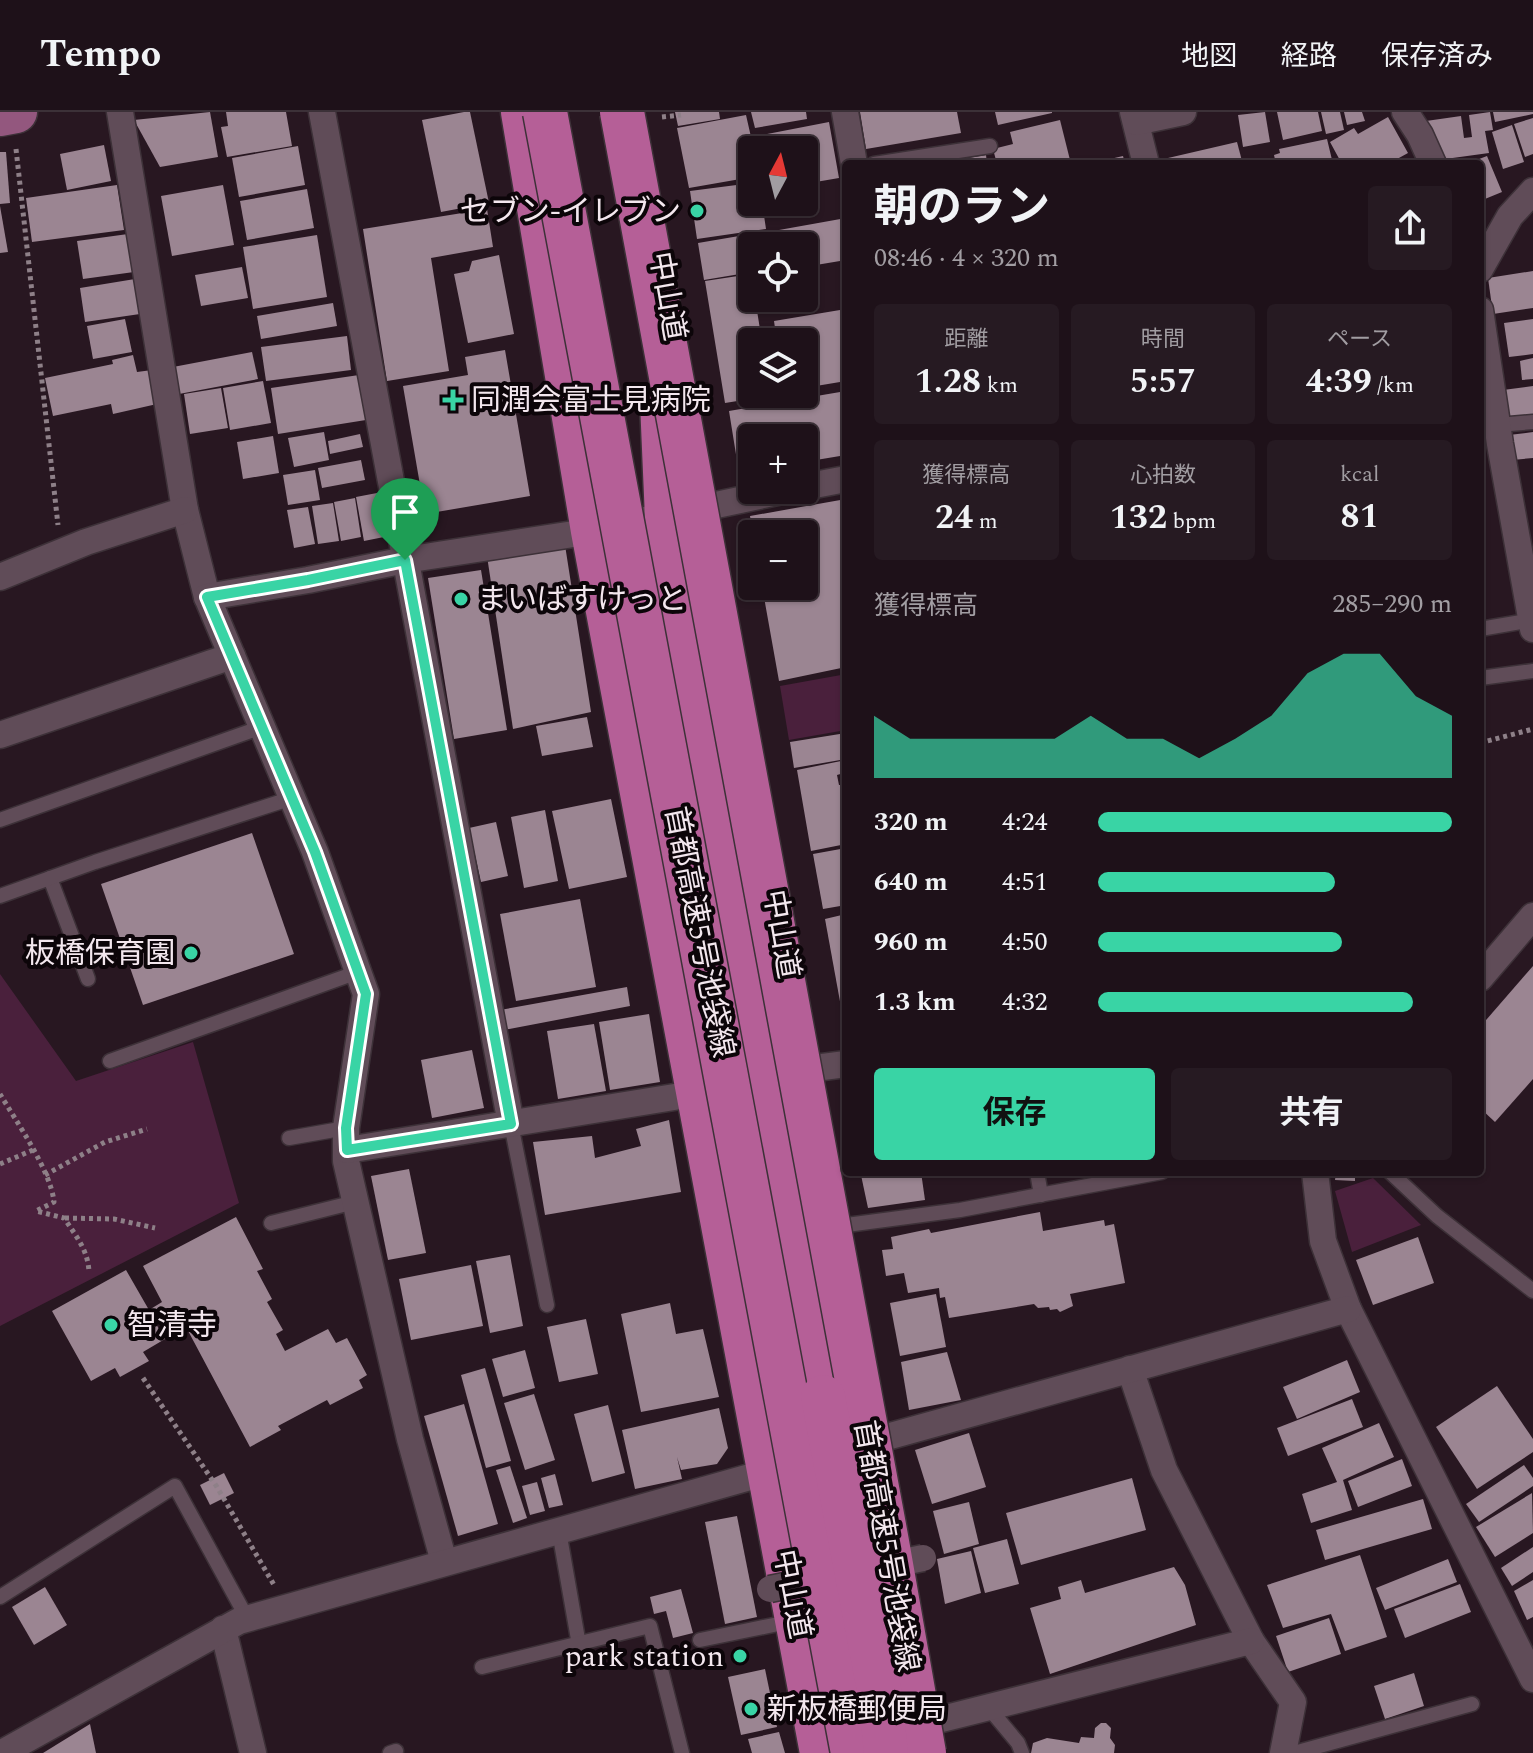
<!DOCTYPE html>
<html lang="ja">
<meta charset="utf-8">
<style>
body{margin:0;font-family:Spectral,"Noto Sans JP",serif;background:#261a22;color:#f1f3f6;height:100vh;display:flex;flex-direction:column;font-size:30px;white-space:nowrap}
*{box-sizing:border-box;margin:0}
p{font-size:26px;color:#a19da2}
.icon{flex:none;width:44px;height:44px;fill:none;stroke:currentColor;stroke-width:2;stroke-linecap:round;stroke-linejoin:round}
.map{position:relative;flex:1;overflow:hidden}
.sheet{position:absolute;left:842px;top:48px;width:642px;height:1016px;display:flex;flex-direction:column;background:#1e1119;border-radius:8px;box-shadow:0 2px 6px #0004,0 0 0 2px #3c3138}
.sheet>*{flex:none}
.needle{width:52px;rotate:7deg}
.fabs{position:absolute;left:738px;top:24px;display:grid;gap:16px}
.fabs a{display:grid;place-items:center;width:80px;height:80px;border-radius:8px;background:#1e1119;box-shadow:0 2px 6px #0004,0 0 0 2px #3c3138;font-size:40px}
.pin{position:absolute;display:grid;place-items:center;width:68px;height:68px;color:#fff;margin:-82px -34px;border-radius:50% 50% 50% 0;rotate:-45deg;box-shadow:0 0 8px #0007}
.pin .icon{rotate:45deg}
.round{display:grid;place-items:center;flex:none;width:84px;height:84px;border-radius:8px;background:#261a22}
.headline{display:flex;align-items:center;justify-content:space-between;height:136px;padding:0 32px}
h1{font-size:44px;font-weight:700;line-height:60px}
.stats{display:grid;grid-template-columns:repeat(3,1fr);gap:12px;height:136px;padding:8px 32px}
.stats div{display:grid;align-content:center;border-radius:8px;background:#261a22;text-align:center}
.stats b{font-size:34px;font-weight:700}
.stats small{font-size:22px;font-weight:400}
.stats p{font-size:22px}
.chart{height:224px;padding:16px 32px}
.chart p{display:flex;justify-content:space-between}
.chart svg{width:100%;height:144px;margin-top:8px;fill:#39d4a5;opacity:.7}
.button{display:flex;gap:16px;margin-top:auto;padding:16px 32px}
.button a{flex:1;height:92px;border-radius:8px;background:#39d4a5;color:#111;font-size:32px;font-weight:700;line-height:92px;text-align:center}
.button a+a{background:#261a22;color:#f1f3f6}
ul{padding:0 32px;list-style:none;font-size:26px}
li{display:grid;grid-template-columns:128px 96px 1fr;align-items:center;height:60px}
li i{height:20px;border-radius:10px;background:#39d4a5}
header{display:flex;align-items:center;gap:48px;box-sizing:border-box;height:112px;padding:0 40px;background:#1e1119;border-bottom:2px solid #3c3138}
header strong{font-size:38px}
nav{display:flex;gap:44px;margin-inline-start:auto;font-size:28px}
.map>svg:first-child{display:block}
.green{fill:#4a203c}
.building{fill:#9b8592}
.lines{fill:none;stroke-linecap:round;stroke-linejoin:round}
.lane-casing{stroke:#3d3138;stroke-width:17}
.street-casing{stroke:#3d3138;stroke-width:29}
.primary-casing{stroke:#3d3138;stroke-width:45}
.highway-casing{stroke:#3d3138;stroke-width:47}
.path{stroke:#8e8088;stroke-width:5;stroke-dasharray:4 4;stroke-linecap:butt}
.lane{stroke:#604c58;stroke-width:14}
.street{stroke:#604c58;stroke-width:26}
.primary{stroke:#93577e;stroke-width:42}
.highway{stroke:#b55f97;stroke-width:44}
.street-bridge-casing{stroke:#3d3138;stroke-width:29;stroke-linecap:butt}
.highway-bridge-casing{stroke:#3d3138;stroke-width:47;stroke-linecap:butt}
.street-bridge{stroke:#604c58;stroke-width:26}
.highway-bridge{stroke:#b55f97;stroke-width:44}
.route-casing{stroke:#fff;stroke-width:16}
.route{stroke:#39d4a5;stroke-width:10}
.poi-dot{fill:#39d4a5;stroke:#0c0509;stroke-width:3}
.labels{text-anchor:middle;stroke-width:8;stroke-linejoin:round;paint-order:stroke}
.poi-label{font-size:30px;fill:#f3e7ee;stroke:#0c0509;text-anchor:start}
.street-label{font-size:30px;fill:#f3e7ee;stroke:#0c0509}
</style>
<header>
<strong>Tempo</strong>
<nav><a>地図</a><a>経路</a><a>保存済み</a></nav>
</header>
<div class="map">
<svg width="1533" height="1641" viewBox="0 0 1533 1641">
<rect width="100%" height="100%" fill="#281721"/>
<g class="green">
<polygon points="841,563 846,596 846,618 789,628 780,574"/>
<polygon points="0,862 76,969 193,930 239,1091 0,1214"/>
<polygon points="1373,1066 1421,1113 1352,1140 1335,1079"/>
</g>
<g class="building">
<polygon points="210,0 218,45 160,55 134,8"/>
<polygon points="226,0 286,0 292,34 227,45 221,15 228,14"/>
<polygon points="464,0 470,0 489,91 441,100 422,8"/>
<polygon points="675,0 719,0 720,7 678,14"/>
<polygon points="751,0 806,0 807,7 755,16"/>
<polygon points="860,0 957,0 961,21 866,37"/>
<polygon points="995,0 1052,0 1052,1 998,13"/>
<polygon points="1265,0 1270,30 1243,35 1238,3"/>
<polygon points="1277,0 1318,0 1322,19 1283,28"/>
<polygon points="1321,0 1340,0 1344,18 1326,22"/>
<polygon points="1344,0 1362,0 1365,9 1347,13"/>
<polygon points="1490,0 1493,18 1485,19 1489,41 1438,48 1426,9 1461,4 1464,26 1472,25 1469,3"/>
<polygon points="1493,0 1533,0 1533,2 1495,10"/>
<polygon points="746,3 751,25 829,10 839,66 804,72 804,38 752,38 752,65 689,76 677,16"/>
<polygon points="1388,5 1408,41 1388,52 1342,52 1330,30 1354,16 1358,22"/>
<polygon points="1533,6 1533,42 1525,45 1514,12"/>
<polygon points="1060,8 1070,48 1056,52 997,52 993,37 1013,32 1010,20"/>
<polygon points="1512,13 1524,50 1503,57 1492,20"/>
<polygon points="1327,27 1333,52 1276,52 1274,43 1280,41 1279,37"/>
<polygon points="1237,30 1242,49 1228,52 1169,52 1168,46"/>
<polygon points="104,33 111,69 67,78 60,42"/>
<polygon points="298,34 305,73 239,85 232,46"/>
<polygon points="0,40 6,40 10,91 0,92"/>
<polygon points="986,43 987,52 945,52 945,50"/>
<polygon points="1123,44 1125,52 1093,52 1093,51"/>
<polygon points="1487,44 1502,80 1480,89 1480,52 1466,52"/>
<polygon points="752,71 752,90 762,90 766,117 697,127 690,79"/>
<polygon points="117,73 124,118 32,130 26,86"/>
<polygon points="223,73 234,133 172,144 161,84"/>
<polygon points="307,77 314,116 247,128 240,89"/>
<polygon points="0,94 8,140 0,141"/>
<polygon points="487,97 493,135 431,146 449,259 387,269 363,117"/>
<polygon points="846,106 846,148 804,155 804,134 782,134 779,118"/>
<polygon points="774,118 777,134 752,134 752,160 704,168 698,131"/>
<polygon points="128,122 134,160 83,167 77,129"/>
<polygon points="317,123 327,185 253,197 243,135"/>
<polygon points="499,143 514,222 468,231 454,162 469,159 472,149"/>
<polygon points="242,155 248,186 201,194 195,163"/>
<polygon points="1533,159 1533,196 1493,202 1488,166"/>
<polygon points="751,162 752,186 755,186 762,230 752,230 752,282 768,284 725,291 705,169"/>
<polygon points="135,167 140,202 85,210 80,176"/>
<polygon points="769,186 790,186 791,189 771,193"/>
<polygon points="333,191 337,214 261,227 257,204"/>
<polygon points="846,197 846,269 804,276 804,230 777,230 774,209"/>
<polygon points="125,207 132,240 93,247 87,214"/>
<polygon points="1533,207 1533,242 1509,245 1504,211"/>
<polygon points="347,224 351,258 266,269 261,235"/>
<polygon points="505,238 530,384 425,402 403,274 468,263 465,245"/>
<polygon points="252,240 258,267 179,282 173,255"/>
<polygon points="133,243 137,260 152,258 157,292 113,302 111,292 53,304 45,266 113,252 112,248"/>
<polygon points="1533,246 1533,267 1522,268 1520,249"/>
<polygon points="359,263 366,308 278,322 271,276"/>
<polygon points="263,269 271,311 230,318 223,276"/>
<polygon points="1533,274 1533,306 1508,309 1503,278"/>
<polygon points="221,276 228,316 190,322 184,282"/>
<polygon points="846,279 846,343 804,350 804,326 752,326 752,359 739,361 729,299"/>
<polygon points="324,320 329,348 294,355 288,326"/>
<polygon points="1533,320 1533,346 1512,348 1509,323"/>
<polygon points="360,322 363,335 330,342 328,329"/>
<polygon points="273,324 279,361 243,367 237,330"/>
<polygon points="361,348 365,368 322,376 318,356"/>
<polygon points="315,358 320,388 288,393 283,363"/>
<polygon points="377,381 384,425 364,429 356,385"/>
<polygon points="355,386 361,425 341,429 334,390"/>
<polygon points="846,387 846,555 779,569 762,474 804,474 804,422 753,422 750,404"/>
<polygon points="333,391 339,429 318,432 312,394"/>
<polygon points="308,395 315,432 294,436 287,398"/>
<polygon points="565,433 591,600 513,617 487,444"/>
<polygon points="481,458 507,618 454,627 428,466"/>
<polygon points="587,605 593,635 542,644 536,614"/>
<polygon points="846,621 846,647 794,656 790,630"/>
<polygon points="841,649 844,661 837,663 839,673 846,673 846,732 811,739 797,658"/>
<polygon points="611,687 627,765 569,777 552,699"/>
<polygon points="545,698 558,769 524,776 511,705"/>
<polygon points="496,710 508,764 481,770 469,716"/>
<polygon points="252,721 294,842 143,893 101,772"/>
<polygon points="846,736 846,793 823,797 813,742"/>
<polygon points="580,787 596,875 516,889 500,802"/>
<polygon points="846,802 846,909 843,906 825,807"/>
<polygon points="1533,854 1533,967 1495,1010 1480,996 1480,915"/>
<polygon points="627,875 630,894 504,918 500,898"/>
<polygon points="649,902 660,970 610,978 599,910"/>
<polygon points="594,912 606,979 558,987 547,919"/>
<polygon points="472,938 484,996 432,1006 421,948"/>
<polygon points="669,1008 681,1080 545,1103 533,1030 592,1024 595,1046 641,1034 636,1017"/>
<polygon points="409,1057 426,1141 388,1148 371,1064"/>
<polygon points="880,1060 921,1060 925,1088 868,1096 861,1063"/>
<polygon points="1336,1060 1355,1060 1355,1069 1335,1068"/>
<polygon points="1040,1100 1043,1119 1104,1108 1105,1114 1114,1112 1125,1171 1070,1182 1073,1194 1060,1200 1057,1197 1050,1198 1049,1195 1038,1196 1034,1192 949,1206 945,1185 940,1186 939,1176 908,1181 904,1161 886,1164 882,1138 893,1137 891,1125 929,1117 931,1121"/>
<polygon points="236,1105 263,1157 257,1159 272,1187 267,1190 283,1218 276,1222 285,1239 328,1217 336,1231 347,1226 367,1263 359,1268 363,1276 330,1293 327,1288 278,1314 281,1318 250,1335 178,1200 156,1212 165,1227 143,1240 149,1249 120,1265 115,1256 91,1269 52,1199 126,1158 149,1198 162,1190 143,1154"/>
<polygon points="1418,1125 1434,1171 1373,1193 1356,1148"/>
<polygon points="510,1143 523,1214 490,1221 476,1149"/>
<polygon points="471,1153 483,1214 411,1228 399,1167"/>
<polygon points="936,1182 946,1235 900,1244 890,1191"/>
<polygon points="670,1191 676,1222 703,1217 719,1285 641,1300 621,1202"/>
<polygon points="586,1207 598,1262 559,1270 547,1215"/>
<polygon points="525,1238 535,1276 503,1285 492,1247"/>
<polygon points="947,1240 961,1288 909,1298 901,1250"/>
<polygon points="1347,1248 1360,1280 1297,1307 1283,1275"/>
<polygon points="485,1256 511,1349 486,1356 461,1263"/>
<polygon points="1497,1274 1533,1327 1533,1340 1477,1377 1436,1315"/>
<polygon points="534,1282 555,1348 525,1358 504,1291"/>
<polygon points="1352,1287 1363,1315 1288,1344 1277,1316"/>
<polygon points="464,1292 498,1412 458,1424 424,1304"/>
<polygon points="608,1293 625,1361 592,1370 574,1302"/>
<polygon points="719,1296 728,1336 717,1352 681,1358 677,1345 682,1367 635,1377 622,1318"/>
<polygon points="1379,1311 1394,1345 1343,1368 1352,1398 1311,1411 1302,1382 1337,1370 1322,1336"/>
<polygon points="969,1321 986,1375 932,1392 915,1338"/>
<polygon points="1402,1347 1412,1374 1358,1395 1348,1369"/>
<polygon points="1524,1353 1533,1366 1533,1374 1479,1410 1466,1392"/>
<polygon points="510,1354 527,1406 513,1411 496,1358"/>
<polygon points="224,1361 234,1381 210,1393 200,1373"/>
<polygon points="555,1362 563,1393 549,1396 541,1366"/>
<polygon points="1132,1366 1146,1418 1021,1453 1006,1401"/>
<polygon points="537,1370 545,1399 530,1403 522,1374"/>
<polygon points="1532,1381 1533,1421 1495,1445 1476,1415"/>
<polygon points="1423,1387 1432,1417 1325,1448 1316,1418"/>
<polygon points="969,1390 979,1432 944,1442 933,1399"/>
<polygon points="737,1404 757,1505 725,1512 705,1410"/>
<polygon points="1007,1427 1019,1472 985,1481 973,1436"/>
<polygon points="1533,1435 1533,1460 1512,1474 1501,1456"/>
<polygon points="971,1439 981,1481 945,1492 937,1447"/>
<polygon points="1360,1443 1387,1525 1345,1539 1331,1502 1283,1516 1267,1473"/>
<polygon points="1448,1447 1457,1470 1385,1498 1376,1476"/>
<polygon points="1174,1455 1185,1473 1196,1513 1050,1562 1030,1496 1061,1487 1058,1475 1081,1468 1085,1481"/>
<polygon points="1533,1468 1533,1505 1527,1508 1514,1479"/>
<polygon points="1460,1472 1471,1500 1405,1526 1394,1497"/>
<polygon points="45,1475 67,1513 34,1533 12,1495"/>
<polygon points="681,1477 693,1521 673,1526 666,1499 654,1502 650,1485"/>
<polygon points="1329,1506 1341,1542 1288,1560 1276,1524"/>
<polygon points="765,1557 777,1615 741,1623 728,1565"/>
<polygon points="1414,1561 1424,1594 1385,1607 1374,1574"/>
<polygon points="1101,1611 1106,1611 1111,1616 1110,1626 1115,1633 1114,1641 1031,1641 1033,1631 1047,1626 1079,1631 1081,1625 1094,1626 1095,1616"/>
<polygon points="90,1612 96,1641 43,1641"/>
<polygon points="779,1620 785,1641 752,1641 748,1627"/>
</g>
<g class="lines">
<g class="lane-casing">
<g id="lane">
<polyline points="874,52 990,34"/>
<polyline points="1498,313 1533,310"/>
<polyline points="1480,517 1532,508"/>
<polyline points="1480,566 1533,559"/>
<polyline points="0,708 262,615"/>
<polyline points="50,766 88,867"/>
<polyline points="0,784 95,750 292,686"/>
<polyline points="110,949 358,860"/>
<polyline points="511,1012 547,1193"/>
<polyline points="289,1026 346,1016"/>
<polyline points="1037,1060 1041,1083"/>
<polyline points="1390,1060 1437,1104 1533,1179"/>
<polyline points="271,1111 355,1090"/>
<polyline points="839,1114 960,1098 1162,1060"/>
<polyline points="559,1419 579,1533"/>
<polyline points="0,1485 175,1374 247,1506"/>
<polyline points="700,1528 793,1509"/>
<polyline points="482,1555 650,1514 682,1641"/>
<polyline points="988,1595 1018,1631 1022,1641"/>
<polyline points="390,1641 396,1639"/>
<polyline points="1294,1641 1472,1592"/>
</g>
</g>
<g class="street-casing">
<g id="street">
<polyline points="120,0 185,398 207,485 315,740 366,882 346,1016 346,1049 410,1327 444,1450"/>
<polyline points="322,0 511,1012"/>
<polyline points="845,0 854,52"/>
<polyline points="1133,0 1146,52"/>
<polyline points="1405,0 1420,23 1433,52"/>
<polyline points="1136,10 1183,0"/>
<polyline points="1480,157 1510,104 1533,79"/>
<polyline points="1480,198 1500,332 1533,517"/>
<polyline points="804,375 846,367"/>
<polyline points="0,465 86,430 185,398"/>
<polyline points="207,485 308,468 405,448 593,419 787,378"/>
<polyline points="0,623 232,544"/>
<polyline points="1480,866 1533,804"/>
<polyline points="807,957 846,952"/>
<polyline points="347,1038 699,981"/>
<polyline points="1315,1060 1323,1129 1348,1197 1533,1567"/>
<polyline points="1130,1257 1164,1358 1251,1529 1293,1590 1283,1641"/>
<polyline points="858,1333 1348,1197"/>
<polyline points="223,1517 253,1641"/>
<polyline points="934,1609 1251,1529"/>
<polyline points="2,1641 239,1509 782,1356"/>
</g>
</g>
<g class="primary-casing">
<polyline id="primary" points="0,3 16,0"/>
</g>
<g class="highway-casing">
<g id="highway">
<polyline points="523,0 593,419 822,1641"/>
<polyline points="662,290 669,453 680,547 823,1285"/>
</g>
</g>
<g class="path">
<polyline points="662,5 681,3"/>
<polyline points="16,37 58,413"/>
<polyline points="1480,631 1533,617"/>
<path d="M0 982C16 1009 51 1059 54 1090L36 1099 64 1106C76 1124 88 1138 89 1160"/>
<polyline points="0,1052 33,1038"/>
<polyline points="45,1063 105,1030 147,1017"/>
<polyline points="65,1106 114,1107 155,1116"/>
<polyline points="143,1266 217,1375 274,1473"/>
</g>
<use href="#lane" class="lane"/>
<use href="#street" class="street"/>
<use href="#primary" class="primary"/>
<use href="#highway" class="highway"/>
<g class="street-bridge-casing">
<g id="street-bridge">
<polyline points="879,1455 923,1446"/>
<polyline points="770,1477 833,1464"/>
</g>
</g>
<g class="highway-bridge-casing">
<g id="highway-bridge">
<polyline points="545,0 853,1641"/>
<polyline points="622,0 887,1430 924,1641"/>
<polyline points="823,1285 880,1583 886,1641"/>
</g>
</g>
<use href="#street-bridge" class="street-bridge"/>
<use href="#highway-bridge" class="highway-bridge"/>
</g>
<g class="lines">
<g class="route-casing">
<polygon id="route" points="405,448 511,1012 347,1038 346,1016 366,882 315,740 207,485 308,468"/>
</g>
<use href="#route" class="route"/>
</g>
<g class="poi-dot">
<circle cx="697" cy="99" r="8"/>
<path d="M449 276h8v8h8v8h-8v8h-8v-8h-8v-8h8z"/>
<circle cx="461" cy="487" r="8"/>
<circle cx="191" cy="841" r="8"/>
<circle cx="111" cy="1213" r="8"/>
<circle cx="740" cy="1544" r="8"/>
<circle cx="751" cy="1597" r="8"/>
</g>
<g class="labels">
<g class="poi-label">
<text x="681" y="109" text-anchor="end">セブン-イレブン</text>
<text x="471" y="298">同潤会富士見病院</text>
<text x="477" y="497">まいばすけっと</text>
<text x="175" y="851" text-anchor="end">板橋保育園</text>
<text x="127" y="1223">智清寺</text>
<text x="724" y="1554" text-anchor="end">park station</text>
<text x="767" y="1607">新板橋郵便局</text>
</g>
<g class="street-label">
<text transform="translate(668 184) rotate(80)" y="10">中山道</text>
<text transform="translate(700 820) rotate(79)" y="10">首都高速5号池袋線</text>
<text transform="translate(782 822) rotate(80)" y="10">中山道</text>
<text transform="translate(887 1434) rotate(80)" y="10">首都高速5号池袋線</text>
<text transform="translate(793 1482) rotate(79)" y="10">中山道</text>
</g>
</g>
</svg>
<div class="fabs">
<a><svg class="needle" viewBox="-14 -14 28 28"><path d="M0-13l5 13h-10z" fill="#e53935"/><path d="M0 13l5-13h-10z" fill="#a19da2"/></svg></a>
<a><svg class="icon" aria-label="locate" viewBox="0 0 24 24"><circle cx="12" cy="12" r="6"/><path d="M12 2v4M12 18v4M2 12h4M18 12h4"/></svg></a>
<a><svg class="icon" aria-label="layers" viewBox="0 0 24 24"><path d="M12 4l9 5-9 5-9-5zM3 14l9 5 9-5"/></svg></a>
<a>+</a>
<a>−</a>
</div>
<div class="pin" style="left:405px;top:448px;background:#1e9e55"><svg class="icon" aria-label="arrive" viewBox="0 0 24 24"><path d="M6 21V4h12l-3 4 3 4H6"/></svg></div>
<section class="sheet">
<div class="headline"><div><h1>朝のラン</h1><p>08:46 · 4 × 320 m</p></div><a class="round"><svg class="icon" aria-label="share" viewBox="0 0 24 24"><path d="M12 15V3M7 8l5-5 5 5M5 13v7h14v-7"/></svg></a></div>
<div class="stats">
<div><p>距離</p><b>1.28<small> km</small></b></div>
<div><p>時間</p><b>5:57</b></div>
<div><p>ペース</p><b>4:39<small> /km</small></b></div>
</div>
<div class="stats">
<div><p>獲得標高</p><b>24<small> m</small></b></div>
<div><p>心拍数</p><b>132<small> bpm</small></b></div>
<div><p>kcal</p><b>81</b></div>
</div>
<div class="chart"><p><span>獲得標高</span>285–290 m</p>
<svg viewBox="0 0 160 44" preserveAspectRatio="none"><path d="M0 44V25L10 32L20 32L30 32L40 32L50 32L60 25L70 32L80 32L90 38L100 32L110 25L120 12L130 6L140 6L150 19L160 25V44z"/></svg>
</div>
<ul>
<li><b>320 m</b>4:24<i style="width:100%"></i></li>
<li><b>640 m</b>4:51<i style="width:67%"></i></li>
<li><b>960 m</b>4:50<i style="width:69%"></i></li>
<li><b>1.3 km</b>4:32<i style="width:89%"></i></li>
</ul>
<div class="button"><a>保存</a><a>共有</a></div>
</section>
</div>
